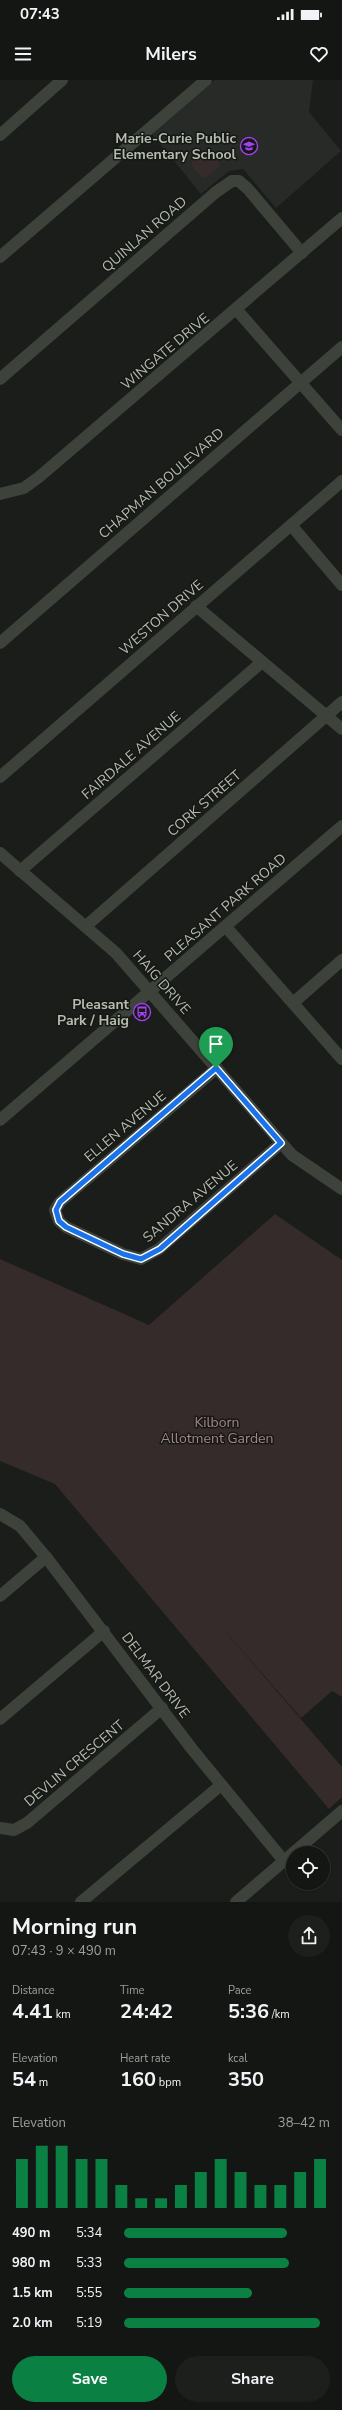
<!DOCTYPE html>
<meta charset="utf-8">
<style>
body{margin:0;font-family:"Nunito Sans",sans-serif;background:#1d1f1d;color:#f1f3f6;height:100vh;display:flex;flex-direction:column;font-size:15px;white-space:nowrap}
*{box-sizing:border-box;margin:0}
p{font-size:13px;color:#9d9fa0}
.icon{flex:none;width:22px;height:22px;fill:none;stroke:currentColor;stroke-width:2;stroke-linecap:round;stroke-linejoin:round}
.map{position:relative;height:1822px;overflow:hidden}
.sheet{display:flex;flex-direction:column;background:#141614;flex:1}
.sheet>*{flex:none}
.tools{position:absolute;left:286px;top:1766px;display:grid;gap:8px}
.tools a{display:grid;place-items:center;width:44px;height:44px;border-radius:50%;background:#141614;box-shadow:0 1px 3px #0004,0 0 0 1px #333534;font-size:20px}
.pin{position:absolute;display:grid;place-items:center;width:34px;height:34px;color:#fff;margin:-41px -17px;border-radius:50% 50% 50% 0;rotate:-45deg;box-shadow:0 0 4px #0007}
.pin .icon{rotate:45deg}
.round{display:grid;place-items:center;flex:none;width:42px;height:42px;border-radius:21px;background:#1d1f1d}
.head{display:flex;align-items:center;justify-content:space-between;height:68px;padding:0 12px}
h1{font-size:22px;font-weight:700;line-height:30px}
.figures{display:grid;grid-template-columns:repeat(3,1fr);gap:6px;height:68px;padding:4px 12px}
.figures div{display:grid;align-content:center}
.figures b{font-size:20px;font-weight:700}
.figures small{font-size:11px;font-weight:400}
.figures p{font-size:11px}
.chart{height:112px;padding:8px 12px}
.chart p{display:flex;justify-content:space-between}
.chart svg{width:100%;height:72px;margin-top:4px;stroke:#0b8043;stroke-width:6}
.button{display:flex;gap:8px;margin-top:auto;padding:8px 12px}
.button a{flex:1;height:46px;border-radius:24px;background:#0b8043;color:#fff;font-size:16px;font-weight:700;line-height:46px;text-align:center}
.button a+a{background:#1d1f1d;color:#f1f3f6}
ul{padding:0 12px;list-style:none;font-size:13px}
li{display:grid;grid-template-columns:64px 48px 1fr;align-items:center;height:30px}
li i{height:10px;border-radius:5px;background:#0b8043}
.status{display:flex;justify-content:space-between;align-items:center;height:28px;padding:0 20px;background:#141614;direction:ltr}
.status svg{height:11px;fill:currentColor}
header{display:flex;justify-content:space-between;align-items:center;height:52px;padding:0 12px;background:#141614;font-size:18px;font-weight:700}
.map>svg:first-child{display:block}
.built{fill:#272a26}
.green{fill:#352b2a}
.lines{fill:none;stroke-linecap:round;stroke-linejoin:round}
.minor{stroke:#3d423b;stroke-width:12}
.route-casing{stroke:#fff;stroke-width:8}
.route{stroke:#1a73e8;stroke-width:5}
.labels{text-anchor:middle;stroke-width:3;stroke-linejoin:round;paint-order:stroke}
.poi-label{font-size:14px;font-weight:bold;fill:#b3bcad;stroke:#161815;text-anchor:end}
.street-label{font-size:14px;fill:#b3bcad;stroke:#161815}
.park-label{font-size:14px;fill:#a68586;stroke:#161815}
</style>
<div class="status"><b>07:43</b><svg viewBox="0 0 49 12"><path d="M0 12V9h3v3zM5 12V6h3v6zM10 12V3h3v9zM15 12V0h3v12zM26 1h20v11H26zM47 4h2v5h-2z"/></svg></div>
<header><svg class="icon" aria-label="menu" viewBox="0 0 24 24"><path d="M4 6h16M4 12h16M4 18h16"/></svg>Milers<svg class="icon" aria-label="heart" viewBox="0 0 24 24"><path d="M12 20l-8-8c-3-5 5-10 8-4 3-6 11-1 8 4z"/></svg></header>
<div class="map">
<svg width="342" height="1822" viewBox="0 0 342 1822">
<rect width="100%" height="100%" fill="#1b1d1a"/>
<polygon class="built" points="215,0 313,0 309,32 341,71 276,128 243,89 229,91 201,114 152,54"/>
<g class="green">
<polygon points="206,70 219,82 219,87 206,97 202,98 192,86 192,82"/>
<polygon points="275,1134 342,1180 342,1617 332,1611 301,1638 213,1537 342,1687 342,1717 329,1729 55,1404 0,1381 0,1179 149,1245"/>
</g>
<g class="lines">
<g class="minor">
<polyline points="0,55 62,0"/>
<polyline points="0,177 206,0"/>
<polyline points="236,229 342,350"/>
<polyline points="0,299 216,112 232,101 239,101 248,109 302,173"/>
<polyline points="0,414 24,408 39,397 342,138"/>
<polyline points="291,445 342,505"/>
<polyline points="196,526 342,649"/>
<polyline points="0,563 342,267"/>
<polyline points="0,697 342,401"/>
<polyline points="0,773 116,873 292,1075 342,1109"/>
<polyline points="20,791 262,582"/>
<polyline points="86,846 342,622"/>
<polyline points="226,847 342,979"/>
<polyline points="293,923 342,880"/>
<polyline points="217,988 60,1122 55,1130 59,1141 66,1147 123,1174 141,1179 159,1169 281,1063"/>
<polyline points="0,1040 342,746"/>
<polyline points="0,1434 20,1446 46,1477 192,1669 284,1781"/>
<polyline points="0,1516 46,1477"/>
<polyline points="0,1639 104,1551"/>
<polyline points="0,1748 14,1750 27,1743 162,1628"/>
<polyline points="81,1822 221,1705"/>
<polyline points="236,1822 342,1731"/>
</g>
</g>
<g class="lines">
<g class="route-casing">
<polygon id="route" points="216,988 281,1063 160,1169 141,1179 123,1174 66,1147 59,1141 56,1130 60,1122"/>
</g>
<use href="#route" class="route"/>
</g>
<defs>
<g id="school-ring" transform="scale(0.9)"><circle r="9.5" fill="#161815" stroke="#a240f0" stroke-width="1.5"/><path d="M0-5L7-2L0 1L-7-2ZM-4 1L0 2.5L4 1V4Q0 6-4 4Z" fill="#a240f0"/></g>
<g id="bus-ring" transform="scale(0.9)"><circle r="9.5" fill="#161815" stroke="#a240f0" stroke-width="1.5"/><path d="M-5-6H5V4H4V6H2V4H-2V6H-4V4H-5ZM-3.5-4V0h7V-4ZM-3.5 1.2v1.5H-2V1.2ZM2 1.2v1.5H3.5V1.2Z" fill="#a240f0"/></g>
</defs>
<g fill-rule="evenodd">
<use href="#school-ring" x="249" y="66"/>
<use href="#bus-ring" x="142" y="932"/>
</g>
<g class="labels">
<g class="poi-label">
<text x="236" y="63">Marie-Curie Public<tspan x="236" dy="16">Elementary School</tspan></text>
<text x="129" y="929">Pleasant<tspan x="129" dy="16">Park / Haig</tspan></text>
</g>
<g class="street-label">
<text transform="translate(144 154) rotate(-41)" y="5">QUINLAN ROAD</text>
<text transform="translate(165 271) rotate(-40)" y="5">WINGATE DRIVE</text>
<text transform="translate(161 403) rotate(-41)" y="5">CHAPMAN BOULEVARD</text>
<text transform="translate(161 537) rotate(-41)" y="5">WESTON DRIVE</text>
<text transform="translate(131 675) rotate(-41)" y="5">FAIRDALE AVENUE</text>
<text transform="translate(204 723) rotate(-41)" y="5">CORK STREET</text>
<text transform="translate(225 827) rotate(-41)" y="5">PLEASANT PARK ROAD</text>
<text transform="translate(162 902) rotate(49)" y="5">HAIG DRIVE</text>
<text transform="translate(125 1046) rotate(-40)" y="5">ELLEN AVENUE</text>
<text transform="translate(190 1121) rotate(-40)" y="5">SANDRA AVENUE</text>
<text transform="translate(156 1595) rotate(53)" y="5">DELMAR DRIVE</text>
<text transform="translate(74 1683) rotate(-40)" y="5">DEVLIN CRESCENT</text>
</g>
<g class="park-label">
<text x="217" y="1347">Kilborn<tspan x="217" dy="16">Allotment Garden</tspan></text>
</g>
</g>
</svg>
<div class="tools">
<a><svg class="icon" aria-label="locate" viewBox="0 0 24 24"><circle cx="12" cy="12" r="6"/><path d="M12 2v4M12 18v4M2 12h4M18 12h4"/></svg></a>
</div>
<div class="pin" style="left:216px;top:988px;background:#1e9e55"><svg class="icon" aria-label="arrive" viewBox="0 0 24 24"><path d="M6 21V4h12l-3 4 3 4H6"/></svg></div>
</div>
<section class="sheet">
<div class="head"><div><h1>Morning run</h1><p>07:43 · 9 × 490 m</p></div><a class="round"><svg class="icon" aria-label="share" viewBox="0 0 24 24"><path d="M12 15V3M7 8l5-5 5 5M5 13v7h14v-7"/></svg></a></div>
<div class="figures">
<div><p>Distance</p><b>4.41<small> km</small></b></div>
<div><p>Time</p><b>24:42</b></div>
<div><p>Pace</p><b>5:36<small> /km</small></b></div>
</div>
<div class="figures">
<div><p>Elevation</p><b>54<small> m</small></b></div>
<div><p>Heart rate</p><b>160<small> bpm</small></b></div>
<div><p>kcal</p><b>350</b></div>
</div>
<div class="chart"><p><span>Elevation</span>38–42 m</p>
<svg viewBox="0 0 160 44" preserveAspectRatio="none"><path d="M5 44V14M15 44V6M25 44V6M35 44V14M45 44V14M55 44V30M65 44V38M75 44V38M85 44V30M95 44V22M105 44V14M115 44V22M125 44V30M135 44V30M145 44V22M155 44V14"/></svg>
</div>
<ul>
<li><b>490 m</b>5:34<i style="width:79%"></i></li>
<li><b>980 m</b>5:33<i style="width:80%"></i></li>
<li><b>1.5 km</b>5:55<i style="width:62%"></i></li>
<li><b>2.0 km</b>5:19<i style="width:95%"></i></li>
</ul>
<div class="button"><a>Save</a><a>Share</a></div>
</section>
